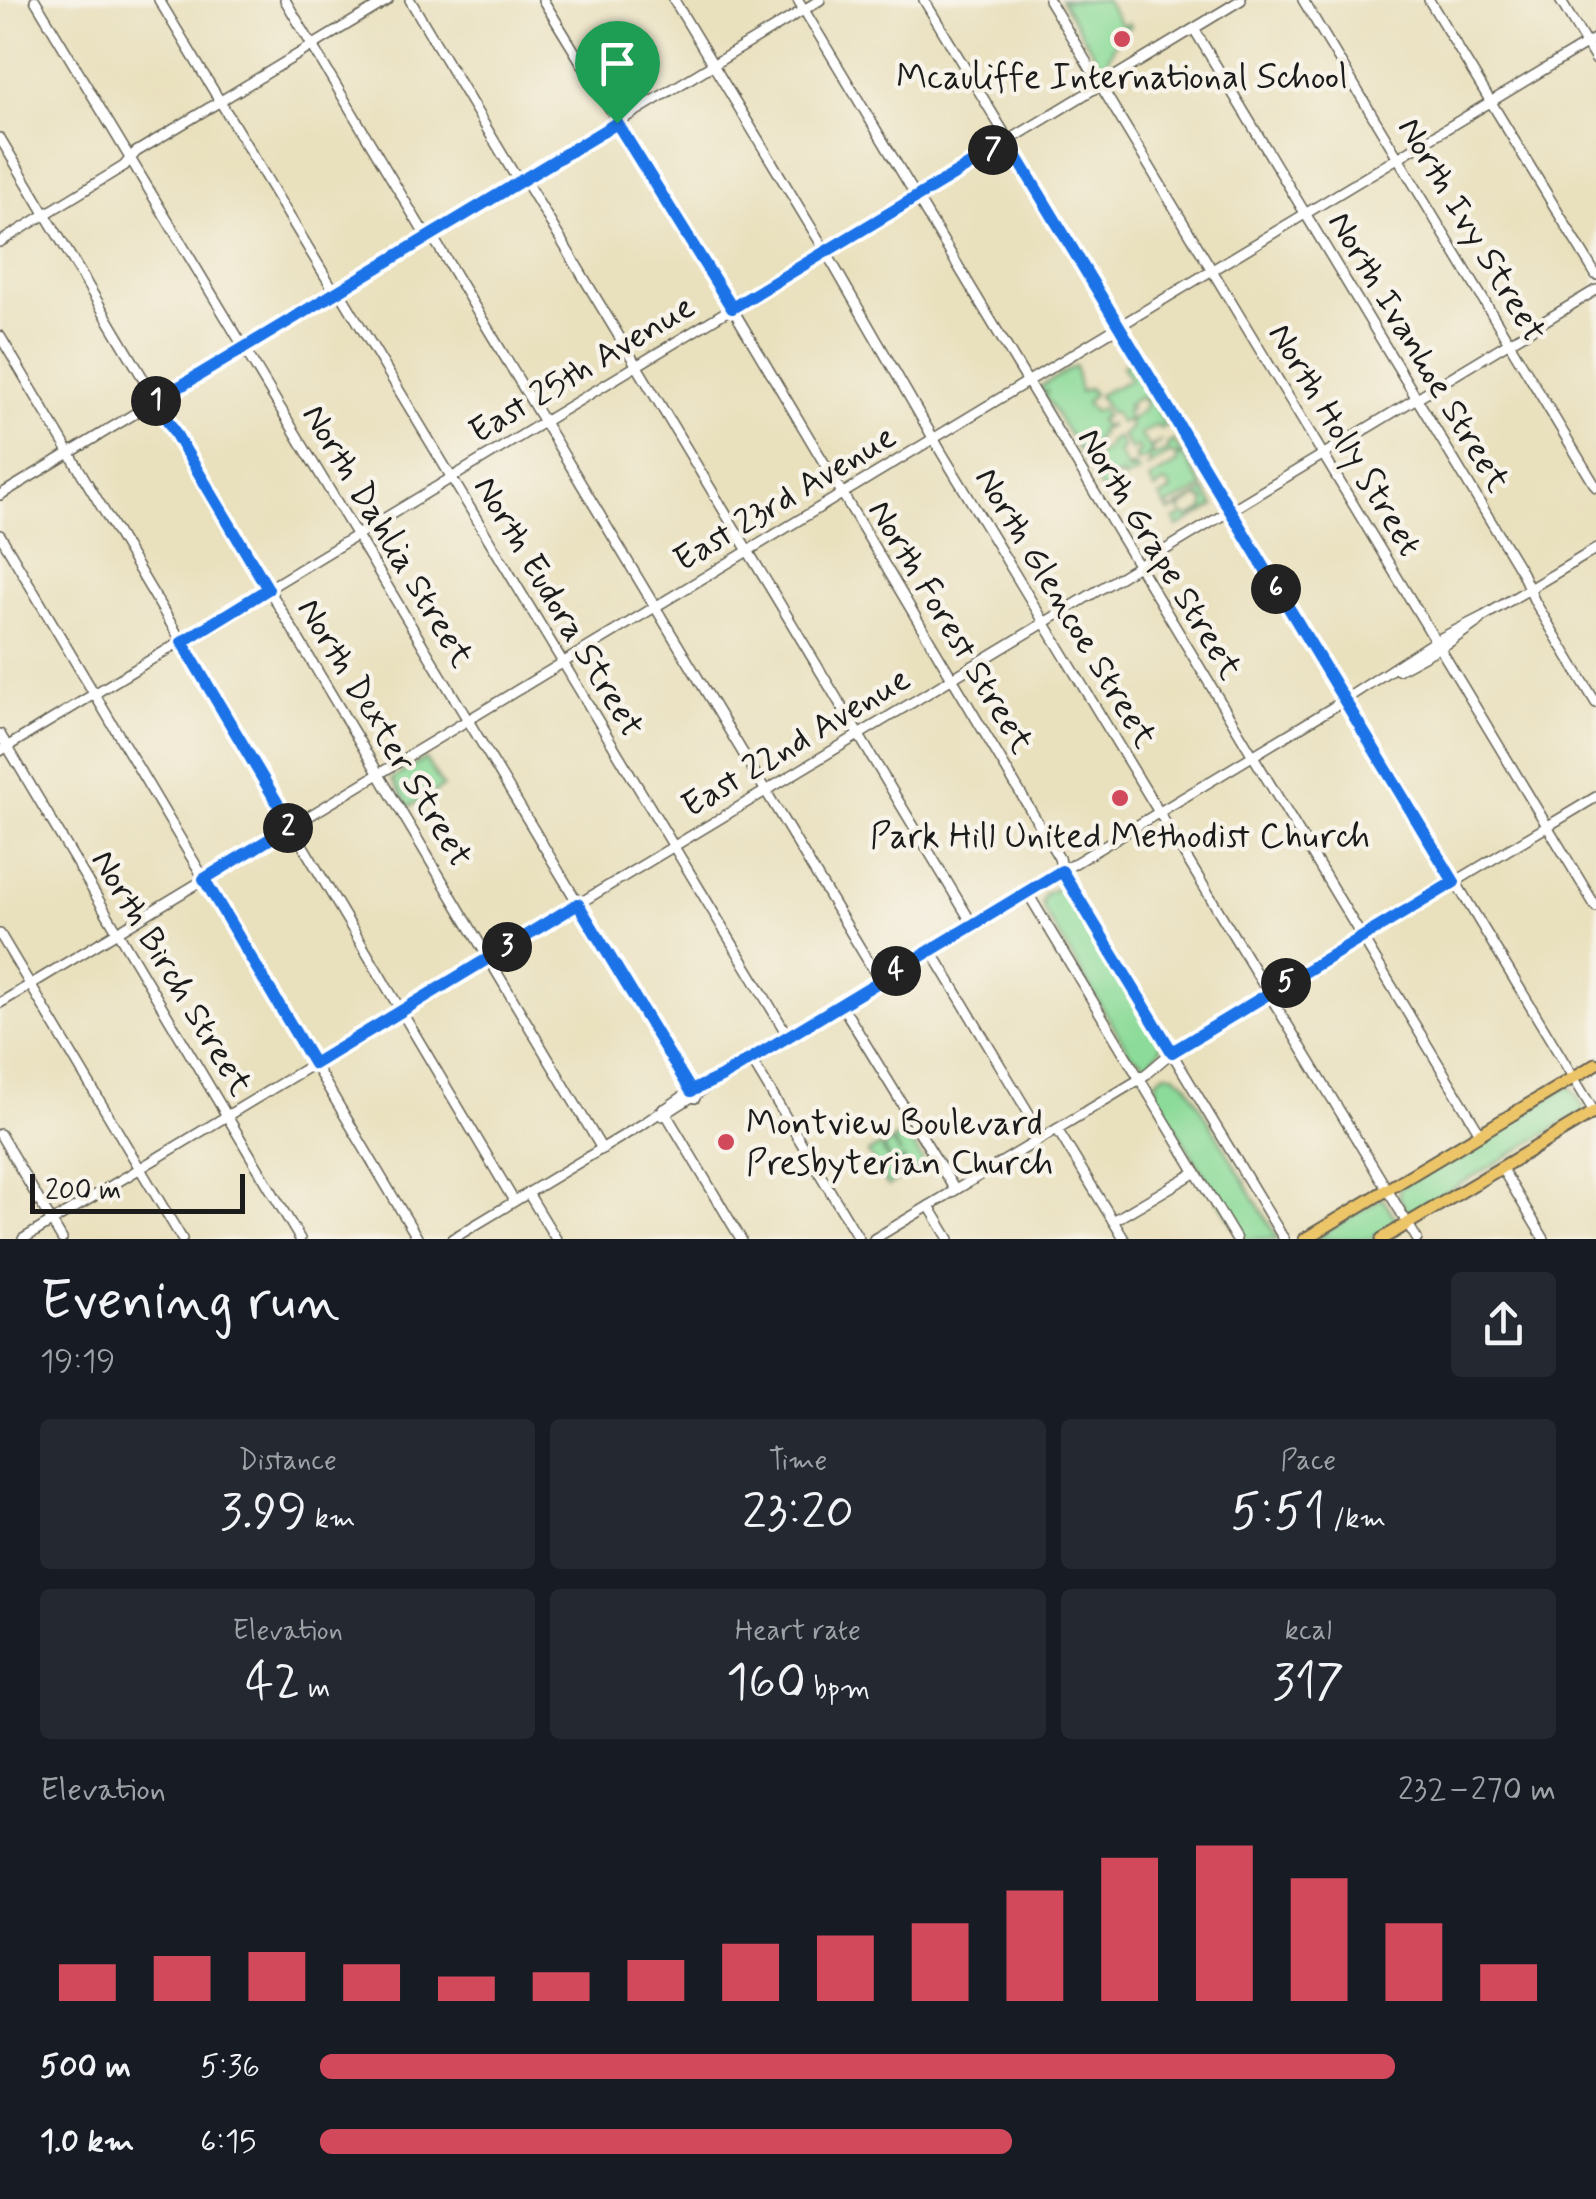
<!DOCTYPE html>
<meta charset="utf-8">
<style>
body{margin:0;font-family:Mynerve,sans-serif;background:#242831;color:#f1f3f6;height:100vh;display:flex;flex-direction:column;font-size:38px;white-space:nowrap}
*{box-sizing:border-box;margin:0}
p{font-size:32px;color:#9ea1a6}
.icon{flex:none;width:55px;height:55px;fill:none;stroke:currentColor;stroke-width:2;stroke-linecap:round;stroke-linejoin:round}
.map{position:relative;height:1239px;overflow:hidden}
.side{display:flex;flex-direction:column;background:#171b24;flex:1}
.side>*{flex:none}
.scale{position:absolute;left:30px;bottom:25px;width:215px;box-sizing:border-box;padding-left:10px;border:5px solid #1c1c1c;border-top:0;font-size:28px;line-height:35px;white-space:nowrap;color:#1c1c1c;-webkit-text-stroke:8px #f7f3e8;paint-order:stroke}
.pin{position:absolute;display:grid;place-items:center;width:85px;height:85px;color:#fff;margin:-102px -42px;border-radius:50% 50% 50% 0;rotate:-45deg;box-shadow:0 0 10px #0007}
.pin .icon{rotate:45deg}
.km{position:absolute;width:50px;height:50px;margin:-25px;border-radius:50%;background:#222;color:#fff;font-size:28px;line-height:50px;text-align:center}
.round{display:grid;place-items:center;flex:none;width:105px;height:105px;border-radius:10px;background:#242831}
.overview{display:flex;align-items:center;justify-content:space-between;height:170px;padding:0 40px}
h1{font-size:55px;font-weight:600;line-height:75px}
.figures{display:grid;grid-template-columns:repeat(3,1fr);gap:15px;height:170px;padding:10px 40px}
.figures div{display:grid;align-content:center;border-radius:10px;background:#242831;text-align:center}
.figures b{font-size:50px;font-weight:600}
.figures small{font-size:28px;font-weight:400}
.figures p{font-size:28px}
.chart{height:280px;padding:20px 40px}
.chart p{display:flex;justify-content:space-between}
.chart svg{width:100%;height:180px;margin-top:10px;stroke:#d1495b;stroke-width:6}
ul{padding:0 40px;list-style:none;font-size:32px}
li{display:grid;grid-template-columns:160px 120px 1fr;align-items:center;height:75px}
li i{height:25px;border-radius:12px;background:#d1495b}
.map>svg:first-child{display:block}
.green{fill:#8ddb9a;stroke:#547c5b;stroke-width:2.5}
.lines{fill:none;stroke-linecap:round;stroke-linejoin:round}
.minor-casing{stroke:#646154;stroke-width:12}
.major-casing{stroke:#646154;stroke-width:15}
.minor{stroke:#fff;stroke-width:9}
.major{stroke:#edc569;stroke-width:11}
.route-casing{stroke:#fff;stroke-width:20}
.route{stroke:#1a73e8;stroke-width:12}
.poi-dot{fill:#d1495b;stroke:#f7f3e8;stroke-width:4}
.labels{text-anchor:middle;stroke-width:9;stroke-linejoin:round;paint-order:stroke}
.poi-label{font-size:35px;fill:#1c1c1c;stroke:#f7f3e8}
.street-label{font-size:35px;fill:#1c1c1c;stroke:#f7f3e8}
</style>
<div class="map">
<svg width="1596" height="1239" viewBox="0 0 1596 1239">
<rect width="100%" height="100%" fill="#f7f3e8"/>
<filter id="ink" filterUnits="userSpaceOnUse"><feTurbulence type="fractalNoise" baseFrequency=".01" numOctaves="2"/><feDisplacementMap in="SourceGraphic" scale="20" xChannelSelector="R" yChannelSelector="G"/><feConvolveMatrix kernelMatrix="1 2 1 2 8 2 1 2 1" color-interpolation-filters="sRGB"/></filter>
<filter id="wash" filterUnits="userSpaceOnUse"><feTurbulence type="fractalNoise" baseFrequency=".0048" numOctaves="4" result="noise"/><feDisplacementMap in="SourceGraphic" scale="40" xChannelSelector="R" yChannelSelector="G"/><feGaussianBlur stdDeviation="2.25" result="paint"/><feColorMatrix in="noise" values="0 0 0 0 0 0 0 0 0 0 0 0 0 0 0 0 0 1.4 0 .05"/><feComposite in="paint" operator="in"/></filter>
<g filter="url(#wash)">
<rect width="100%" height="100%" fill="#e9e0bd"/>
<g class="green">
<polygon points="1061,0 1106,0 1122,26 1129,23 1131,26 1118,38 1103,69"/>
<polygon points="1128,362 1148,397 1145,400 1150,399 1166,426 1160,429 1157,425 1140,435 1150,447 1162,441 1153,447 1149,455 1153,453 1155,456 1168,450 1167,445 1173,440 1183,455 1169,454 1146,468 1151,463 1148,458 1137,461 1135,456 1140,451 1137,446 1131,450 1122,435 1131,428 1128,422 1145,408 1144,401 1140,397 1127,405 1130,409 1126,412 1129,419 1119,423 1114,412 1110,414 1098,395 1130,380 1122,366"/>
<polygon points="1075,366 1080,392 1089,388 1093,394 1086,403 1094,412 1101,408 1105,416 1099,420 1103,427 1111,425 1099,432 1101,436 1095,439 1097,442 1081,454 1044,395 1048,391 1043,393 1040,387"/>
<polygon points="1118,437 1123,449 1118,452 1127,468 1135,465 1127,471 1137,468 1139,472 1123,480 1121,474 1109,482 1112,493 1106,497 1081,457 1085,454 1090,459 1109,447 1107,443"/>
<polygon points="1184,456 1203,488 1167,506 1171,511 1205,491 1214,506 1178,527 1174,520 1183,515 1190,517 1203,509 1205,500 1197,497 1180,508 1182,513 1178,507 1169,512 1160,497 1171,491 1168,485 1163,483 1155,490 1149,480 1177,463 1176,457"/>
<polygon points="425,759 443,787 409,807 392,779"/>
<polygon points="1058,888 1067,891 1076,901 1160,1041 1161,1049 1152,1059 1149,1072 1143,1061 1130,1054 1044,911 1042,902 1045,894"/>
<polygon points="1165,1073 1174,1074 1186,1082 1278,1239 1242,1239 1157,1097 1156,1080"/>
<polygon points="1567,1087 1572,1088 1583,1106 1583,1112 1409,1214 1398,1196 1400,1187"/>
<polygon points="906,1133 925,1164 888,1186 868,1153 880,1146 894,1168 905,1160 903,1158 894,1165 883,1148 892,1142 901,1154 893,1140"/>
<polygon points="1382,1198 1399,1223 1374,1239 1314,1239"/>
</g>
</g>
<g filter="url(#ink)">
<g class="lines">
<g class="minor-casing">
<g id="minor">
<polyline points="35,0 695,1098"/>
<polyline points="159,0 330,284 344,299 788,1036"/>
<polyline points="285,0 421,228 437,244 880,981"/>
<polyline points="410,0 514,174 528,185 973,925"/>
<polyline points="543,0 732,308 1059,858 1062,871 1284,1239"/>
<polyline points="674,0 826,252 940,450 1417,1239"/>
<polyline points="798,0 1480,1133"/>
<polyline points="924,0 1596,1115"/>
<polyline points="1049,0 1596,907"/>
<polyline points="1303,0 1596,487"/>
<polyline points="1429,0 1596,275"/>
<polyline points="1560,0 1596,60"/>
<polyline points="1194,29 1522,573 1535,602 1596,703"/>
<polyline points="0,138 602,1149"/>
<polyline points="0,242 124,166 136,152 388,0"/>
<polyline points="0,336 514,1201"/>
<polyline points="0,495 820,0"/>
<polyline points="0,535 418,1239"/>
<polyline points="1398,670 1448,643 1479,621"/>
<polyline points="0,734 300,1239"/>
<polyline points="0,751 1241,0"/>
<polyline points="1027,892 1236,1239"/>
<polyline points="0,934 182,1239"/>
<polyline points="931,950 1043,1137"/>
<polyline points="0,1003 1596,38"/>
<polyline points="841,1004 955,1190"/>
<polyline points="751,1059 859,1239"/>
<polyline points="663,1109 741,1239"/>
<polyline points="662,1116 712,1084"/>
<polyline points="1057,1129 1124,1239"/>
<polyline points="0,1134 62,1239"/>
<polyline points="1501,1167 1544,1239"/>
<polyline points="528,1193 556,1239"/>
<polyline points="929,1206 949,1239"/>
<polyline points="1113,1221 1196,1172"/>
<polyline points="23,1239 1596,290"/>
<polyline points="452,1239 646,1122 691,1091 721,1077 1335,706 1435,641 1484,616 1596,549"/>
<polyline points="874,1239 1140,1079 1172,1052 1596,797"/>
</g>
</g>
<g class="major-casing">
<g id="major">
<polyline points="1305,1239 1596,1064"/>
<polyline points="1382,1239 1596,1111"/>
</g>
</g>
<use href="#minor" class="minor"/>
<use href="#major" class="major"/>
</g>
</g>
<g class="lines" filter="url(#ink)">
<g class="route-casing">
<polygon id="route" points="617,123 732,308 1008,142 1454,882 1172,1052 1062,871 721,1077 691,1091 578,904 314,1064 204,879 291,826 182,642 268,589 156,401"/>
</g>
<use href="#route" class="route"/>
</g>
<g class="poi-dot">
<circle cx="1122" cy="39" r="10"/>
<circle cx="1120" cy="798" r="10"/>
<circle cx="726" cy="1142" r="10"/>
</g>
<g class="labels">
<g class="poi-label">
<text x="1122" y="88">Mcauliffe International School</text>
<text x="1120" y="847">Park Hill United Methodist Church</text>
<text x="746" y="1134" text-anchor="start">Montview Boulevard<tspan x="746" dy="40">Presbyterian Church</tspan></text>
</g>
<g class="street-label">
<text transform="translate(1473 229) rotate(59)" y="12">North Ivy Street</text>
<text transform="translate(1420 351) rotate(59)" y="12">North Ivanhoe Street</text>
<text transform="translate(581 368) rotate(-31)" y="12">East 25th Avenue</text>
<text transform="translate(1346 439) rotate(59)" y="12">North Holly Street</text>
<text transform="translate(784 497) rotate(-31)" y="12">East 23rd Avenue</text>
<text transform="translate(389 535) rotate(59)" y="12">North Dahlia Street</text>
<text transform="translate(1161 553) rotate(59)" y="12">North Grape Street</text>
<text transform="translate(560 606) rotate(59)" y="12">North Eudora Street</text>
<text transform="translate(1067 607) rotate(59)" y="12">North Glencoe Street</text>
<text transform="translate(952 626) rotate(59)" y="12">North Forest Street</text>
<text transform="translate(386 732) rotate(59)" y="12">North Dexter Street</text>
<text transform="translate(795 741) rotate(-31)" y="12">East 22nd Avenue</text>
<text transform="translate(173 972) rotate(59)" y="12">North Birch Street</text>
</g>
</g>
</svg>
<div class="scale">200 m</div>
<div class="pin" style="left:617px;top:123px;background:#1e9e55"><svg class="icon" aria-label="arrive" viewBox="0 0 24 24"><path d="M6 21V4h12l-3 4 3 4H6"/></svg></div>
<b class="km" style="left:156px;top:401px">1</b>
<b class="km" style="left:288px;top:828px">2</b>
<b class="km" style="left:507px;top:947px">3</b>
<b class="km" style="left:896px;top:971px">4</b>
<b class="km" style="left:1286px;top:983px">5</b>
<b class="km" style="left:1276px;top:589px">6</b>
<b class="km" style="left:993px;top:150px">7</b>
</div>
<section class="side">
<div class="overview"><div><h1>Evening run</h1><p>19:19</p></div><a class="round"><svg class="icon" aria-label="share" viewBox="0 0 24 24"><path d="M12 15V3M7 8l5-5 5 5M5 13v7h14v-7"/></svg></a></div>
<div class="figures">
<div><p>Distance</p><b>3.99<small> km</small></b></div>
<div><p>Time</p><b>23:20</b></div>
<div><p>Pace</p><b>5:51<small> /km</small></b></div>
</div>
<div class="figures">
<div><p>Elevation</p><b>42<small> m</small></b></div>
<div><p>Heart rate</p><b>160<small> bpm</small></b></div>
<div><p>kcal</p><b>317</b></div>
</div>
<div class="chart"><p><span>Elevation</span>232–270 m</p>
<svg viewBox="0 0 160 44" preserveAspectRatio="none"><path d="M5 44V35M15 44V33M25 44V32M35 44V35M45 44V38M55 44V37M65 44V34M75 44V30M85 44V28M95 44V25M105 44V17M115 44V9M125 44V6M135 44V14M145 44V25M155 44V35"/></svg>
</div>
<ul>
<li><b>500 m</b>5:36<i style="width:87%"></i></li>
<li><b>1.0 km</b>6:15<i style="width:56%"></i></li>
</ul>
</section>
